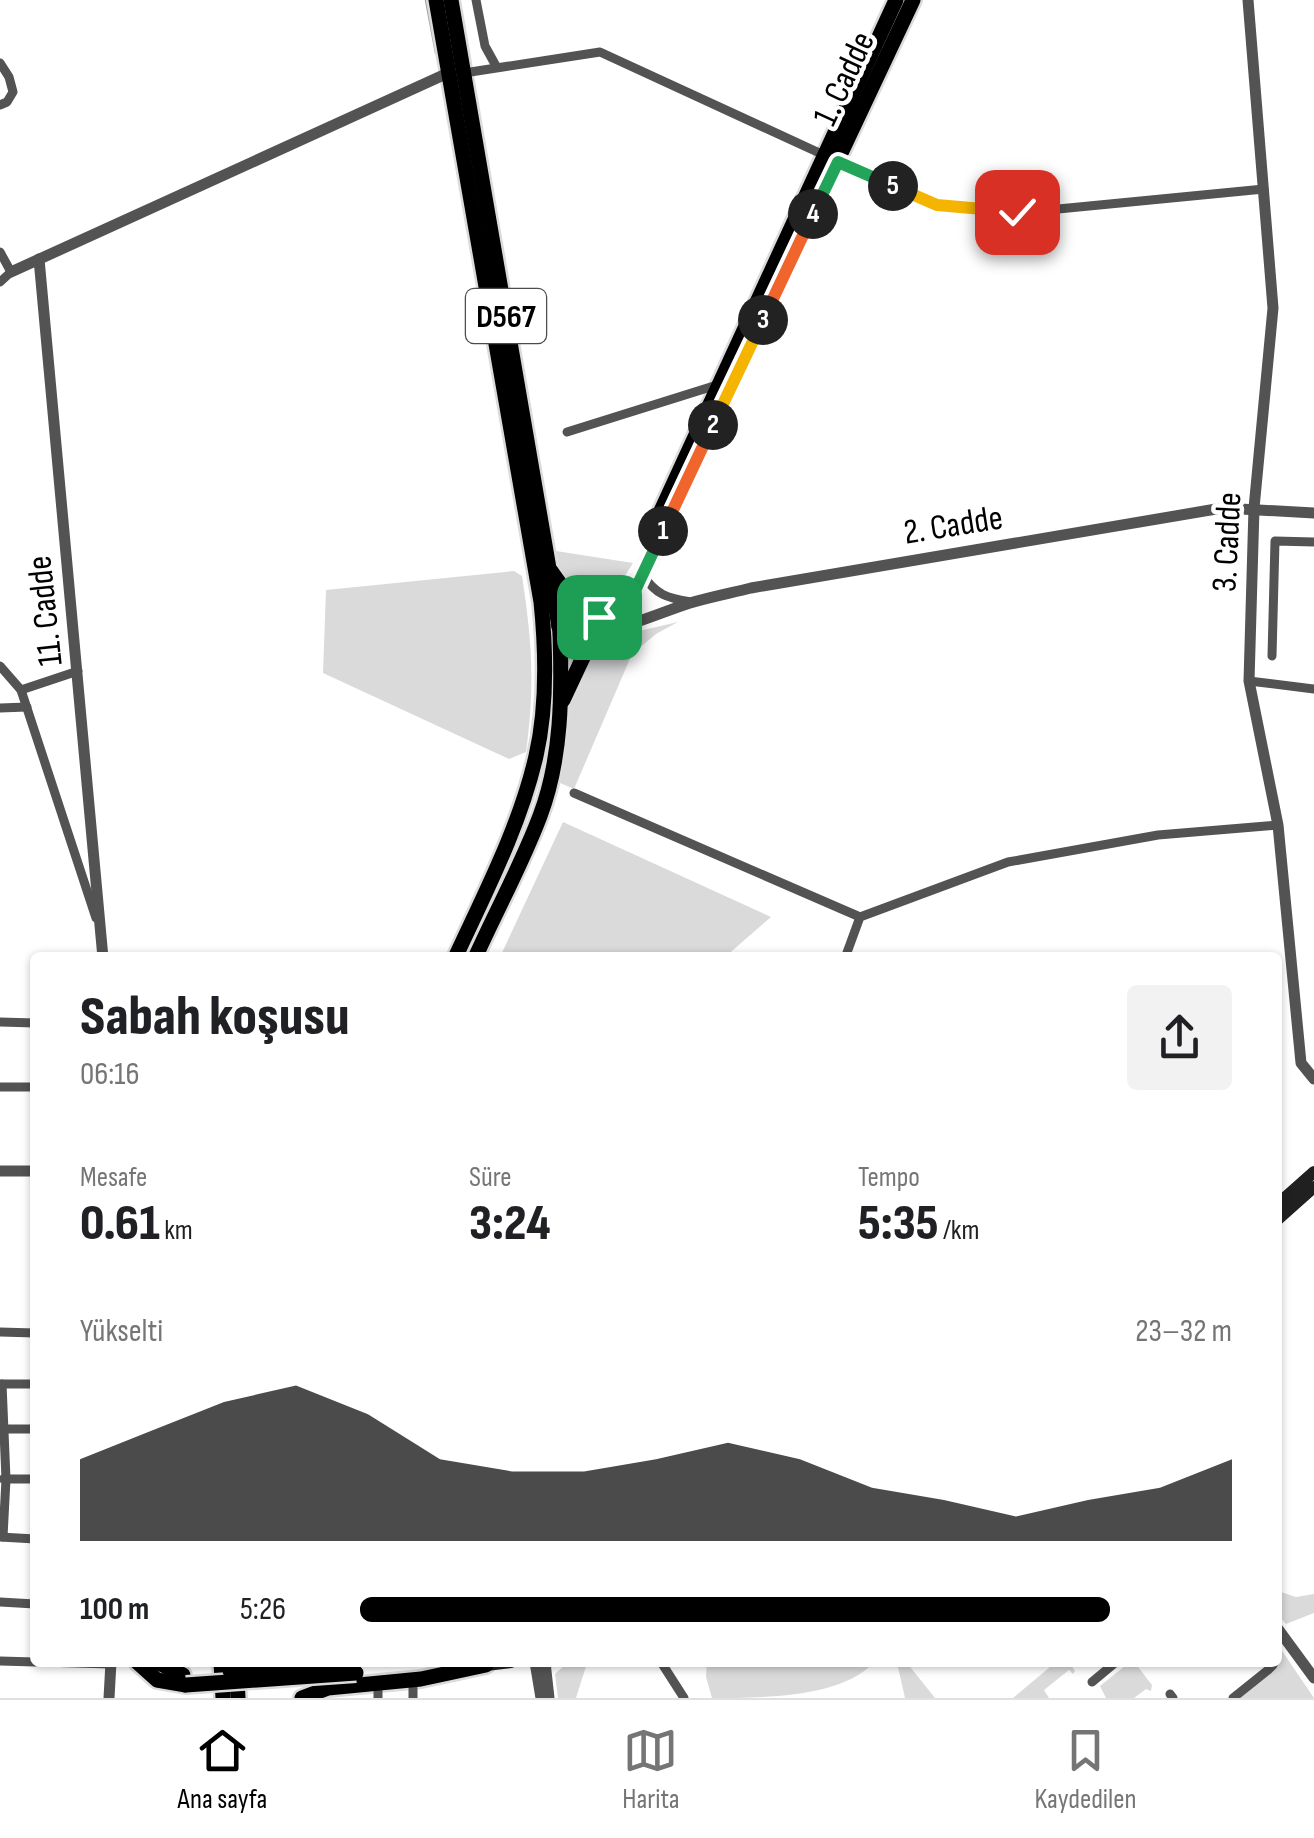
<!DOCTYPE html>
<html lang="tr">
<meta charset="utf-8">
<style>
body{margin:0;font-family:"Sofia Sans Condensed",sans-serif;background:#f2f2f2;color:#202124;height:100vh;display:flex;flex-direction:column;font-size:38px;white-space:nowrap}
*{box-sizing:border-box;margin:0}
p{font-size:32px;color:#757577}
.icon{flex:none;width:55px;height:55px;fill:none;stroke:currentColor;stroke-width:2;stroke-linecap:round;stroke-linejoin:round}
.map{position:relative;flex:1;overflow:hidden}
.drawer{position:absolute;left:30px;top:952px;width:1252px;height:715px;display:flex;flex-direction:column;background:#fff;border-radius:10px;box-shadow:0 2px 8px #0004}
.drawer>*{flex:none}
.pin{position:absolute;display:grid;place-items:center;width:85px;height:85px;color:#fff;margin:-42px;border-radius:20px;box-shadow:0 5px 15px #0006}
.km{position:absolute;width:50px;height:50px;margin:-25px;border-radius:50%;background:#222;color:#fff;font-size:28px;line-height:50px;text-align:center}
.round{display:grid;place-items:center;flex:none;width:105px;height:105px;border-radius:10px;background:#f2f2f2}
.summary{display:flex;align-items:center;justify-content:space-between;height:170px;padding:0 50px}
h1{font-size:55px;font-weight:800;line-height:75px}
.metrics{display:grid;grid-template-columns:repeat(3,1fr);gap:15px;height:170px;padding:10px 50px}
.metrics div{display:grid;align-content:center}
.metrics b{font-size:50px;font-weight:800}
.metrics small{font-size:28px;font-weight:400}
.metrics p{font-size:28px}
.chart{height:280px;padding:20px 50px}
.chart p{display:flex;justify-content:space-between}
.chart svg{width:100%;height:180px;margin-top:10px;fill:#000;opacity:.7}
ul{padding:0 50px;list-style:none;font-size:32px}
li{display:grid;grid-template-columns:160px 120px 1fr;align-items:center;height:75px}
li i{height:25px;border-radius:12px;background:#000}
.tabs{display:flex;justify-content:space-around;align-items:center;height:140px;border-top:2px solid #e0e0e0;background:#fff;font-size:28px;color:#757577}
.tabs a{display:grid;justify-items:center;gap:5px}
.tabs .selected{color:#000}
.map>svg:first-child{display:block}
.green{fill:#dadada}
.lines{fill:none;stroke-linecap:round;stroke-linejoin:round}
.stream{stroke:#a1a1a1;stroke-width:2.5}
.primary-casing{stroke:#dbdbdb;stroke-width:20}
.trunk-casing{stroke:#dbdbdb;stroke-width:20}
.minor{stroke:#535353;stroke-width:9}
.tertiary{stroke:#535353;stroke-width:11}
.secondary{stroke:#202020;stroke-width:12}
.primary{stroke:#000;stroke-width:15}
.trunk{stroke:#000;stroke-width:15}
.trunk-bridge-casing{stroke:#dbdbdb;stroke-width:20;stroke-linecap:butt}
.trunk-bridge{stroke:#000;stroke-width:15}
.split-1-casing{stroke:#fff;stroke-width:20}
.split-2-casing{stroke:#fff;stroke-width:20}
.split-3-casing{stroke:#fff;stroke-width:20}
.split-4-casing{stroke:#fff;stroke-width:20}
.split-5-casing{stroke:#fff;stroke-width:20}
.split-6-casing{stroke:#fff;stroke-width:20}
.split-1{stroke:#22a559;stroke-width:12}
.split-2{stroke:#f0652b;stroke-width:12}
.split-3{stroke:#f5b400;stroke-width:12}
.split-4{stroke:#f0652b;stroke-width:12}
.split-5{stroke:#22a559;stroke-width:12}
.split-6{stroke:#f5b400;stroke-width:12}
.labels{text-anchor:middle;stroke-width:9;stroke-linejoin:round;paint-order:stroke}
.shield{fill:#fff;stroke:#4c4c4c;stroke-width:2.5}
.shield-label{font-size:32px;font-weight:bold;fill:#000}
.street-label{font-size:35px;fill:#000;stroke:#fff}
</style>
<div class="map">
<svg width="1314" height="1698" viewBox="0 0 1314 1698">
<rect width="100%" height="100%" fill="#fff"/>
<g class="green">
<polygon points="556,551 633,563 609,601 590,608 580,606 562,583"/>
<path d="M514 571 522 576C532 641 535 686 526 752L509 759 323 673 326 590Z"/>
<polygon points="678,622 656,634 632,654 574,789 560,783 571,697 600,640"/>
<polygon points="563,822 771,917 725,957 500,957"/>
<polygon points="1278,1591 1296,1597 1314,1594 1314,1613 1286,1624 1278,1615"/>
<polygon points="1278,1645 1314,1698 1235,1698 1273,1663 1278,1662"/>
<polygon points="1056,1662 1070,1663 1075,1671 1073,1674 1069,1670 1044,1690 1049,1698 1013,1698"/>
<polygon points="1130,1662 1135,1663 1152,1685 1151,1691 1146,1689 1134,1698 1106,1698 1100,1686"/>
<polygon points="567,1663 587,1663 576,1698 558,1698 555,1674"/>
<path d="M707 1663V1662L873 1663C841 1698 761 1698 712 1698L706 1677Z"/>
<polygon points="897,1663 907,1663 935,1698 905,1698"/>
</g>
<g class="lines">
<polyline class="stream" points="426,0 436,53"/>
<g class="primary-casing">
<g id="primary">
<polyline points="649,537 896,0"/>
<polyline points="551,571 578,609 599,617 617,605 624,589"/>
<polyline points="563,700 586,651 623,616 913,0"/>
</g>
</g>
<g class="trunk-casing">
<g id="trunk">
<path d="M436 0 541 602C546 651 547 708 536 756 520 826 485 893 455 958"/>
<path d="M451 0 560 632C562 694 562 758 540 816 522 864 496 911 475 958"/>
<polyline points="137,1662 157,1680 186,1685"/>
<polyline points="157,1662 183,1675"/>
<polyline points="221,1662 223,1698"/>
<polyline points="236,1662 238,1698"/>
<polyline points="302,1698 328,1688 421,1679 486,1665"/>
</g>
</g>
<g class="minor">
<polyline points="476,0 485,46 496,66"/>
<polyline points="0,63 9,77 13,92 7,102 0,105"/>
<polyline points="464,73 600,52 826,156"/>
<polyline points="837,162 937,205 1017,213 1264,189"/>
<polyline points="0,252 11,272 0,282"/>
<polyline points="567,432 717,385"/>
<path d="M642 574C656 595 667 598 691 602"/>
<polyline points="1272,656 1275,541 1314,542"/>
<polyline points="0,666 21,690 96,918"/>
<polyline points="1249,681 1314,689"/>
<polyline points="21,690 78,671"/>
<polyline points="0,708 27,707"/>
<polyline points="574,793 860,917"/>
<polyline points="845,958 860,917 1008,862 1158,835 1278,825"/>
<polyline points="0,1022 35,1023"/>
<polyline points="0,1087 35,1087"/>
<polyline points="0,1332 35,1333"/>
<polyline points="0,1384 35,1384"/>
<polyline points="2,1384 6,1479 3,1537"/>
<polyline points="0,1429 35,1429"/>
<polyline points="3,1479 35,1479"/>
<polyline points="0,1537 35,1539"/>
<polyline points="0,1602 35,1604"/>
<polyline points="0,1661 35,1662"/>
<polyline points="42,1662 111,1664"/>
<polyline points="661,1662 684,1698"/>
<polyline points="1092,1682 1116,1662"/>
<polyline points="1170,1694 1173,1698"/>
<polyline points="378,1698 378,1691"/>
<polyline points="413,1698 413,1688"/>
<polyline points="1233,1698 1268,1670 1273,1665 1270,1662"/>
</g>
<g class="tertiary">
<polyline points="1248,0 1273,308 1254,508 1249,681 1278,825 1301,1063 1314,1079"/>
<polyline points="39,259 103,958"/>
<polyline points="11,272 448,73"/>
<path d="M556 625 560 632C596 643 655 614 690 603 710 597 731 593 751 588L1222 508 1314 513"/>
<polyline points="558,634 568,623 599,617"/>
<polyline points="0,1171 35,1171"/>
<polyline points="1278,1629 1314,1678"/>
<polyline points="535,1662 541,1698"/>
<polyline points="545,1662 549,1698"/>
<polyline points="109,1698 111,1662"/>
</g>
<g class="secondary">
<polyline points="1278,1204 1314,1172"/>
<polyline points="1278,1219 1314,1187"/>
<polyline points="486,1665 511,1662"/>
</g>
<use href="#primary" class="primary"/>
<use href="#trunk" class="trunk"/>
<g class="trunk-bridge-casing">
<g id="trunk-bridge">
<polyline points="230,1671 346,1662"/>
<polyline points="186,1685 356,1673"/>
</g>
</g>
<use href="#trunk-bridge" class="trunk-bridge"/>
</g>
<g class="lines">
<g class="split-1-casing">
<polyline id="split-1" points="599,617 623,616 663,531"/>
</g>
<g class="split-2-casing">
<polyline id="split-2" points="663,531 713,425"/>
</g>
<g class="split-3-casing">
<polyline id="split-3" points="713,425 763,320"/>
</g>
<g class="split-4-casing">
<polyline id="split-4" points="763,320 813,214"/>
</g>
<g class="split-5-casing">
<polyline id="split-5" points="813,214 838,162 893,186"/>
</g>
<g class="split-6-casing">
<polyline id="split-6" points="893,186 937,205 1017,212"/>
</g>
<use href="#split-1" class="split-1"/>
<use href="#split-2" class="split-2"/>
<use href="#split-3" class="split-3"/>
<use href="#split-4" class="split-4"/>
<use href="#split-5" class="split-5"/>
<use href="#split-6" class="split-6"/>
</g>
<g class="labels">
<rect class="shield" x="466" y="289" width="80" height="54" rx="8"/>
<g class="shield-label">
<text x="506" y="327">D567</text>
</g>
<g class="street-label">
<text transform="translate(843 78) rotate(-65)" y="12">1. Cadde</text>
<text transform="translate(953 524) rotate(-9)" y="12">2. Cadde</text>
<text transform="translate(1226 542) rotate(-87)" y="12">3. Cadde</text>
<text transform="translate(44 611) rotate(-96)" y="12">11. Cadde</text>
</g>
</g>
</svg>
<div class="pin" style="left:599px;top:617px;background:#1e9e55"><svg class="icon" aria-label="arrive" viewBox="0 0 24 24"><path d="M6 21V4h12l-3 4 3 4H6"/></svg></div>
<div class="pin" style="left:1017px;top:212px;background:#d93025"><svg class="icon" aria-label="check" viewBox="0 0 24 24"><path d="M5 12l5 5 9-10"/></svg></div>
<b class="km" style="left:663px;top:531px">1</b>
<b class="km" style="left:713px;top:425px">2</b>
<b class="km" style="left:763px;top:320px">3</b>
<b class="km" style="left:813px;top:214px">4</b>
<b class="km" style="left:893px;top:186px">5</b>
<section class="drawer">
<div class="summary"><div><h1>Sabah koşusu</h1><p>06:16</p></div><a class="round"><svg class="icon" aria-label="share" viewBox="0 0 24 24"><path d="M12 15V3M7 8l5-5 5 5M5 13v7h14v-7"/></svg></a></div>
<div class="metrics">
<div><p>Mesafe</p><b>0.61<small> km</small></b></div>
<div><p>Süre</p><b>3:24</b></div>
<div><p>Tempo</p><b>5:35<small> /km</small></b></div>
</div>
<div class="chart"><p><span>Yükselti</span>23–32 m</p>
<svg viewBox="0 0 160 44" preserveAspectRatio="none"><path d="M0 44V24L10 17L20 10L30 6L40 13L50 24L60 27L70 27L80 24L90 20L100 24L110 31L120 34L130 38L140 34L150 31L160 24V44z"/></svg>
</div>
<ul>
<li><b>100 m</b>5:26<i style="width:86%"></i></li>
</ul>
</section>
</div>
<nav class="tabs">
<a class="selected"><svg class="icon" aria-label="home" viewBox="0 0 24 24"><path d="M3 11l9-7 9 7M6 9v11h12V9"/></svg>Ana sayfa</a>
<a><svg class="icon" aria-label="map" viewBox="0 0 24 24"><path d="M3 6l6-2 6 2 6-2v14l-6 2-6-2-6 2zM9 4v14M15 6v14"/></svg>Harita</a>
<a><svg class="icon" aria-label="saved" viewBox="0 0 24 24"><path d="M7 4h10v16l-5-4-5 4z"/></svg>Kaydedilen</a>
</nav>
